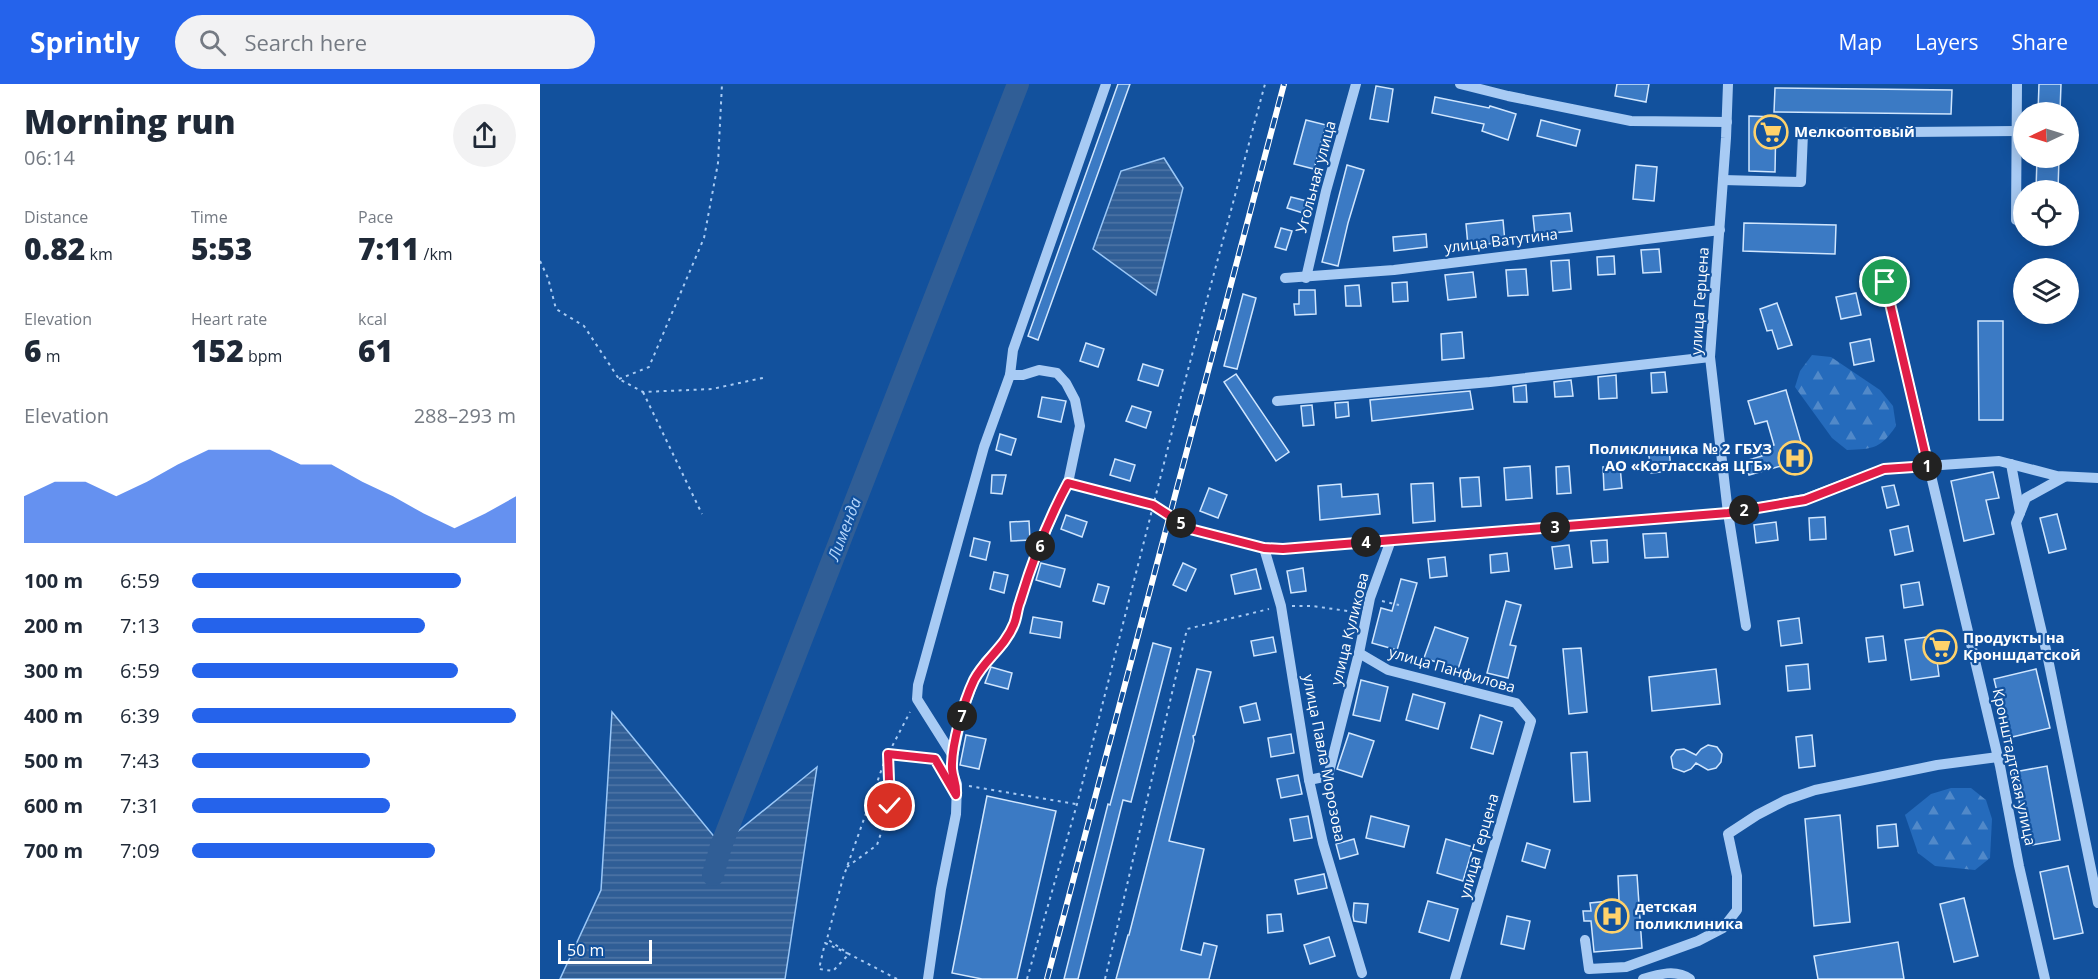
<!DOCTYPE html>
<meta charset="utf-8">
<style>
body{margin:0;font-family:"Open Sans",sans-serif;background:#f2f2f3;color:#1f2937;height:100vh;display:flex;flex-direction:column;font-size:22px;white-space:nowrap}
*{box-sizing:border-box;margin:0}
p{font-size:20px;color:#747a83}
.icon{flex:none;width:33px;height:33px;fill:none;stroke:currentColor;stroke-width:2;stroke-linecap:round;stroke-linejoin:round}
.map{position:relative;flex:1;overflow:hidden}
.drawer{display:flex;flex-direction:column;background:#fff;width:540px}
.drawer>*{flex:none}
.needle{width:39px;rotate:266deg}
.buttons{position:absolute;left:1473px;top:18px;display:grid;gap:12px}
.buttons a{display:grid;place-items:center;width:66px;height:66px;border-radius:50%;background:#fff;box-shadow:0 3px 15px #0003;font-size:30px}
.scale{position:absolute;left:18px;bottom:15px;width:94px;box-sizing:border-box;padding-left:6px;border:3px solid #fff;border-top:0;font-size:16px;line-height:21px;white-space:nowrap;color:#fff;-webkit-text-stroke:4px #12519d;paint-order:stroke}
.pin{position:absolute;display:grid;place-items:center;width:51px;height:51px;color:#fff;margin:-26px;border:3px solid #fff;border-radius:50%;box-shadow:0 2px 6px #0007}
.km{position:absolute;width:30px;height:30px;margin:-15px;border-radius:50%;background:#222;color:#fff;font-size:16px;line-height:30px;text-align:center}
.round{display:grid;place-items:center;flex:none;width:63px;height:63px;border-radius:32px;background:#f2f2f3}
.summary{display:flex;align-items:center;justify-content:space-between;height:102px;padding:0 24px}
h1{font-size:33px;font-weight:800;line-height:45px}
.metrics{display:grid;grid-template-columns:repeat(3,1fr);gap:9px;height:102px;padding:6px 24px}
.metrics div{display:grid;align-content:center}
.metrics b{font-size:30px;font-weight:800}
.metrics small{font-size:16px;font-weight:400}
.metrics p{font-size:16px}
.chart{height:168px;padding:12px 24px}
.chart p{display:flex;justify-content:space-between}
.chart svg{width:100%;height:108px;margin-top:6px;fill:#2563eb;opacity:.7}
ul{padding:0 24px;list-style:none;font-size:20px}
li{display:grid;grid-template-columns:96px 72px 1fr;align-items:center;height:45px}
li i{height:15px;border-radius:8px;background:#2563eb}
header{display:flex;align-items:center;gap:36px;box-sizing:border-box;height:84px;padding:0 30px;background:#2563eb;color:#fff}
header strong{font-size:28px}
nav{display:flex;gap:33px;margin-inline-start:auto;font-size:21px}
.search{width:420px;height:54px;background:#f2f2f3;display:flex;align-items:center;gap:15px;box-sizing:border-box;padding:0 21px;border-radius:33px;color:#747a83;font-size:22px}
main{display:flex;flex:1;min-height:0}
.map>svg:first-child{display:block}
.forest{fill:url(#forest-firs)}
.water{fill:url(#water-rules);stroke:#9ac7f7;stroke-width:1.5}
.lines{fill:none;stroke-linecap:round;stroke-linejoin:round}
.river{stroke:#305e96;stroke-width:22}
.building{fill:#3b7ac4;stroke:#d0e6fe;stroke-width:1.5}
.path{stroke:#a8cbf4;stroke-width:2;stroke-dasharray:3 4.5;stroke-linecap:butt}
.minor{stroke:#a8cbf4;stroke-width:10}
.rail-casing{stroke:#fff;stroke-width:6}
.rail{stroke:#12519d;stroke-width:4;stroke-dasharray:11;stroke-linecap:butt}
.route-casing{stroke:#fff;stroke-width:12}
.route{stroke:#e11d48;stroke-width:8}
.labels{text-anchor:middle;stroke-width:4.5;stroke-linejoin:round;paint-order:stroke}
.poi-label{font-size:15px;font-weight:bold;fill:#fff;stroke:#12519d;text-anchor:start}
.street-label{font-size:15px;fill:#fff;stroke:#12519d}
.water-label{font-size:16px;font-style:italic;fill:#b5d6fb;stroke:#12519d}
</style>
<header>
<strong>Sprintly</strong>
<div class="search"><svg class="icon" aria-label="search" viewBox="0 0 24 24"><circle cx="10" cy="10" r="6"/><path d="M15 15l6 6"/></svg>Search here</div>
<nav><a>Map</a><a>Layers</a><a>Share</a></nav>
</header>
<main>
<section class="drawer">
<div class="summary"><div><h1>Morning run</h1><p>06:14</p></div><a class="round"><svg class="icon" aria-label="share" viewBox="0 0 24 24"><path d="M12 15V3M7 8l5-5 5 5M5 13v7h14v-7"/></svg></a></div>
<div class="metrics">
<div><p>Distance</p><b>0.82<small> km</small></b></div>
<div><p>Time</p><b>5:53</b></div>
<div><p>Pace</p><b>7:11<small> /km</small></b></div>
</div>
<div class="metrics">
<div><p>Elevation</p><b>6<small> m</small></b></div>
<div><p>Heart rate</p><b>152<small> bpm</small></b></div>
<div><p>kcal</p><b>61</b></div>
</div>
<div class="chart"><p><span>Elevation</span>288–293 m</p>
<svg viewBox="0 0 160 44" preserveAspectRatio="none"><path d="M0 44V25L10 19L20 19L30 25L40 19L50 12L60 6L70 6L80 6L90 12L100 12L110 19L120 25L130 32L140 38L150 32L160 25V44z"/></svg>
</div>
<ul>
<li><b>100 m</b>6:59<i style="width:83%"></i></li>
<li><b>200 m</b>7:13<i style="width:72%"></i></li>
<li><b>300 m</b>6:59<i style="width:82%"></i></li>
<li><b>400 m</b>6:39<i style="width:100%"></i></li>
<li><b>500 m</b>7:43<i style="width:55%"></i></li>
<li><b>600 m</b>7:31<i style="width:61%"></i></li>
<li><b>700 m</b>7:09<i style="width:75%"></i></li>
</ul>
</section>
<div class="map">
<svg width="1558" height="895" viewBox="0 0 1558 895">
<defs>
<pattern id="forest-firs" width="22" height="20" patternUnits="userSpaceOnUse" patternTransform="scale(1.5)"><rect width="22" height="20" fill="#256bbc"/><path d="M5 1l3.5 6h-7zM16 11l3.5 6h-7z" fill="#5189c9"/></pattern>
<pattern id="water-rules" width="6" height="5" patternUnits="userSpaceOnUse" patternTransform="scale(1.5)"><rect width="6" height="5" fill="#305e96"/><path d="M0 2.5h6" fill="none" stroke="#4f76a6"/></pattern>
</defs>
<rect width="100%" height="100%" fill="#12519d"/>
<g class="forest">
<path d="M1272 271 1291 273 1340 306 1353 322 1356 342C1341 364 1334 365 1307 366L1292 354 1255 303 1260 287Z"/>
<polygon points="1411,704 1431,704 1446,716 1452,735 1450,774 1435,786 1395,782 1378,769 1365,731 1391,710"/>
</g>
<g class="water">
<polygon points="624,74 643,104 616,211 553,165 581,87"/>
<polygon points="72,628 181,761 277,683 245,895 20,895 61,806"/>
</g>
<g class="lines">
<polyline class="river" points="173,791 181,762 478,0"/>
</g>
<g class="building">
<polygon points="578,0 590,0 498,256 488,252"/>
<polygon points="1077,0 1109,0 1106,18 1075,12"/>
<polygon points="1499,0 1521,0 1520,28 1498,28"/>
<polygon points="836,2 853,5 848,38 830,35"/>
<polygon points="1235,4 1412,6 1411,30 1234,28"/>
<polygon points="895,13 949,24 950,22 976,30 968,56 942,47 944,40 892,29"/>
<polygon points="1209,32 1236,33 1235,88 1209,87"/>
<polygon points="766,36 786,41 774,85 754,80"/>
<polygon points="1001,36 1040,46 1036,62 997,52"/>
<polygon points="1497,74 1519,74 1518,106 1496,106"/>
<polygon points="807,81 824,86 808,139 798,182 782,178"/>
<polygon points="1096,81 1117,83 1114,117 1093,115"/>
<polygon points="751,113 767,117 763,129 747,124"/>
<polygon points="1030,129 1032,147 995,151 993,132"/>
<polygon points="963,136 965,158 928,162 926,140"/>
<polygon points="1204,139 1296,141 1295,170 1203,167"/>
<polygon points="741,144 752,147 746,166 735,163"/>
<polygon points="886,150 887,163 854,167 853,153"/>
<polygon points="1119,165 1121,188 1103,189 1101,166"/>
<polygon points="1074,172 1075,190 1058,191 1057,173"/>
<polygon points="1029,176 1031,205 1013,207 1011,177"/>
<polygon points="986,185 988,211 968,212 966,186"/>
<polygon points="933,188 936,213 908,216 905,191"/>
<polygon points="867,198 868,217 853,218 852,199"/>
<polygon points="819,201 821,222 806,222 805,202"/>
<polygon points="759,206 775,206 776,230 755,231 754,220 759,220"/>
<polygon points="1316,209 1321,231 1301,235 1296,213"/>
<polygon points="703,210 716,214 697,285 684,282"/>
<polygon points="1237,219 1252,261 1238,265 1232,246 1227,247 1220,225"/>
<polygon points="1438,237 1463,237 1463,336 1439,336"/>
<polygon points="922,248 924,274 902,276 901,250"/>
<polygon points="1330,255 1334,277 1314,281 1310,259"/>
<polygon points="546,259 564,265 558,283 540,277"/>
<polygon points="603,280 623,286 618,302 598,296"/>
<polygon points="1125,288 1127,308 1112,309 1111,289"/>
<polygon points="696,290 749,368 736,377 684,298"/>
<polygon points="1076,291 1077,314 1059,315 1058,293"/>
<polygon points="1031,296 1033,312 1015,313 1014,298"/>
<polygon points="986,301 987,318 974,318 973,303"/>
<polygon points="1246,306 1266,375 1209,391 1205,377 1222,372 1220,365 1234,361 1227,337 1215,340 1208,317"/>
<polygon points="930,307 933,325 832,337 830,316"/>
<polygon points="502,313 526,317 521,338 498,333"/>
<polygon points="808,318 809,332 796,334 795,319"/>
<polygon points="772,321 774,341 763,342 761,322"/>
<polygon points="592,322 611,328 606,344 586,337"/>
<polygon points="460,350 476,355 471,371 456,366"/>
<polygon points="1129,363 1131,387 1111,389 1108,364"/>
<polygon points="575,375 595,381 590,397 570,391"/>
<polygon points="990,382 992,414 966,416 964,384"/>
<polygon points="1029,382 1031,409 1017,410 1016,383"/>
<polygon points="1080,382 1082,404 1064,406 1063,383"/>
<polygon points="1453,388 1459,414 1446,416 1454,450 1424,457 1411,397"/>
<polygon points="452,391 466,391 462,410 451,409"/>
<polygon points="939,393 941,422 922,423 920,394"/>
<polygon points="893,399 895,437 873,439 871,400"/>
<polygon points="801,400 802,413 838,410 840,430 780,436 778,402"/>
<polygon points="1354,401 1359,421 1347,424 1342,403"/>
<polygon points="669,404 687,411 678,434 660,427"/>
<polygon points="1517,430 1526,465 1509,469 1500,434"/>
<polygon points="526,431 547,438 542,453 521,445"/>
<polygon points="1285,433 1286,455 1270,456 1269,434"/>
<polygon points="489,437 490,456 471,457 470,438"/>
<polygon points="1236,438 1238,456 1216,459 1214,441"/>
<polygon points="1368,442 1373,467 1355,471 1350,446"/>
<polygon points="1126,449 1128,473 1105,474 1103,450"/>
<polygon points="434,454 450,458 446,476 430,472"/>
<polygon points="1067,456 1068,478 1053,479 1051,457"/>
<polygon points="1029,461 1032,483 1015,485 1012,463"/>
<polygon points="967,469 969,487 951,489 950,471"/>
<polygon points="905,473 907,492 890,494 888,475"/>
<polygon points="501,479 525,485 520,503 496,496"/>
<polygon points="643,479 656,485 646,507 633,501"/>
<polygon points="763,484 766,507 751,509 747,487"/>
<polygon points="716,485 721,505 695,510 691,491"/>
<polygon points="454,488 468,491 464,509 450,505"/>
<polygon points="861,495 877,499 857,566 832,559 841,524 852,527"/>
<polygon points="1379,498 1383,521 1364,524 1361,501"/>
<polygon points="558,500 569,503 564,520 553,517"/>
<polygon points="966,517 981,521 970,561 976,562 968,594 947,589"/>
<polygon points="493,533 522,538 520,554 490,549"/>
<polygon points="1259,534 1262,559 1241,562 1238,537"/>
<polygon points="895,543 928,554 918,585 884,574"/>
<polygon points="1343,552 1346,576 1329,578 1326,554"/>
<polygon points="1394,552 1399,592 1371,596 1365,556"/>
<polygon points="733,553 736,568 714,572 711,557"/>
<polygon points="613,559 631,564 591,718 583,716 538,895 524,895 568,720 570,721"/>
<polygon points="1041,564 1047,628 1029,630 1023,565"/>
<polygon points="1268,580 1270,605 1248,607 1246,582"/>
<polygon points="451,583 472,589 468,605 445,599"/>
<polygon points="657,585 671,588 655,651 653,652 654,657 629,757 664,765 641,866 661,871 664,859 677,862 669,895 576,895 588,851 589,851"/>
<polygon points="1176,585 1180,620 1112,627 1109,593"/>
<polygon points="1496,585 1510,644 1468,654 1454,595"/>
<polygon points="821,596 848,603 840,637 813,631"/>
<polygon points="873,610 905,619 898,645 866,636"/>
<polygon points="716,619 720,636 704,639 700,623"/>
<polygon points="940,631 962,638 953,670 931,664"/>
<polygon points="809,649 834,657 822,693 797,685"/>
<polygon points="751,650 754,669 731,673 728,654"/>
<polygon points="426,651 446,655 439,685 420,681"/>
<polygon points="1272,651 1275,682 1259,684 1256,653"/>
<polygon points="1168,661 1177,663 1182,670 1181,678 1176,684 1168,686 1156,679 1151,685 1144,688 1133,684 1131,673 1136,666 1144,665 1156,671 1161,665"/>
<polygon points="1047,668 1050,717 1034,718 1031,669"/>
<polygon points="1507,682 1520,756 1487,762 1474,688"/>
<polygon points="758,691 762,710 741,714 737,695"/>
<polygon points="447,712 516,727 477,895 442,895 412,889"/>
<polygon points="1300,731 1310,838 1274,842 1265,735"/>
<polygon points="768,732 772,754 754,757 750,735"/>
<polygon points="831,732 869,742 864,763 826,754"/>
<polygon points="1356,740 1358,762 1338,764 1337,742"/>
<polygon points="814,755 818,770 800,775 796,760"/>
<polygon points="906,755 933,763 923,797 897,789"/>
<polygon points="987,759 1010,766 1005,784 982,777"/>
<polygon points="1528,782 1543,849 1514,855 1500,788"/>
<polygon points="784,790 787,804 758,810 755,796"/>
<polygon points="1097,791 1102,864 1054,868 1051,837 1044,837 1043,827 1051,827 1050,819 1079,816 1078,792"/>
<polygon points="1424,814 1438,872 1414,878 1400,820"/>
<polygon points="888,817 918,825 909,857 879,848"/>
<polygon points="814,819 828,820 826,839 814,837 813,832"/>
<polygon points="741,830 743,847 728,849 727,831"/>
<polygon points="967,832 990,837 984,865 961,860"/>
<polygon points="789,853 795,872 770,880 764,861"/>
<polygon points="1358,858 1364,895 1278,895 1274,872"/>
</g>
<g class="lines">
<g class="path">
<polyline points="0,177 8,194 16,225 44,242 79,295 103,308 172,305 227,293"/>
<polyline points="79,295 109,283 164,154 178,79 182,0"/>
<polyline points="103,308 162,430"/>
<polyline points="540,402 613,421 640,439"/>
<polyline points="842,517 859,521"/>
<polyline points="752,522 772,522 815,528"/>
<polyline points="429,702 536,720"/>
<polyline points="307,783 337,761 350,722 348,670 395,675 401,686"/>
<polygon points="285,859 309,870 293,887 279,885"/>
<polyline points="357,895 309,870 287,855 303,794 345,676 370,628"/>
<polyline points="487,895 537,720 645,297 725,0"/>
<polyline points="565,895 647,545 729,525"/>
</g>
<g class="minor">
<polyline points="920,0 968,12 1091,37 1187,38"/>
<polyline points="1188,0 1186,54 1170,273 1188,429 1206,542"/>
<polyline points="1183,96 1261,98 1263,49 1477,47"/>
<polyline points="1476,136 1477,0"/>
<polyline points="745,194 854,186 1180,146"/>
<polyline points="766,194 786,107 816,0"/>
<polyline points="1345,198 1460,682 1479,782 1505,895"/>
<polyline points="737,317 950,298 1170,273"/>
<polyline points="1471,380 1480,429"/>
<polyline points="1524,393 1486,414 1476,439 1507,570 1558,819"/>
<polyline points="650,445 724,464 743,465 1188,429 1265,415 1344,385 1459,377 1517,392 1558,394"/>
<polyline points="724,464 741,522 769,696 783,759 822,889"/>
<polyline points="819,569 848,586 976,619 991,637 915,895"/>
<polyline points="413,672 377,615 378,601 444,363 470,291 473,266 566,0"/>
<polyline points="769,696 788,692 819,569 830,514 851,456"/>
<polyline points="1045,856 1049,885 1086,883 1158,857 1183,844 1197,826 1197,792 1188,750 1217,731 1246,716 1275,706 1397,681 1458,673"/>
<polyline points="388,895 401,805 416,730 417,700 412,687 413,672 423,627 434,596 446,577 463,560 474,540 479,519 496,471 519,416 528,399 540,342 535,316 526,299 517,289 499,286 483,291 470,291"/>
<path d="M1103 895C1119 890 1136 885 1150 895"/>
</g>
<g class="rail-casing">
<polyline id="rail" points="507,895 744,0"/>
</g>
<use href="#rail" class="rail"/>
</g>
<g class="lines">
<g class="route-casing">
<path id="route" d="M350 722 348 670 395 675 416 711C417 700 413 695 412 685 411 662 424 617 434 596 445 575 465 563 474 540 477 533 477 525 480 518 492 478 508 436 528 399L613 421 650 445 724 464 743 465 1188 429 1265 416 1344 385 1388 382 1345 198"/>
</g>
<use href="#route" class="route"/>
</g>
<defs>
<g id="supermarket-ring" transform="scale(1.725)"><circle r="9.5" fill="#12519d" stroke="#ffd26b" stroke-width="1.5"/><path d="M-6-5.5h2.5l.6 2H6L4.5 2H-2.5L-4.4-4H-6ZM-1.5 3.2a1.3 1.3 0 1 0 .1 0ZM3 3.2a1.3 1.3 0 1 0 .1 0Z" fill="#ffd26b"/></g>
<g id="hospital-ring" transform="scale(1.725)"><circle r="9.5" fill="#12519d" stroke="#ffd26b" stroke-width="1.5"/><path d="M-5-5h3v3.5h4V-5h3V5h-3V1.5h-4V5h-3Z" fill="#ffd26b"/></g>
</defs>
<g fill-rule="evenodd">
<use href="#supermarket-ring" x="1231" y="48"/>
<use href="#hospital-ring" x="1255" y="374"/>
<use href="#supermarket-ring" x="1400" y="563"/>
<use href="#hospital-ring" x="1072" y="832"/>
</g>
<g class="labels">
<g class="poi-label">
<text x="1254" y="53">Мелкооптовый</text>
<text x="1232" y="370" text-anchor="end">Поликлиника № 2 ГБУЗ<tspan x="1232" dy="17">АО «Котласская ЦГБ»</tspan></text>
<text x="1423" y="559">Продукты на<tspan x="1423" dy="17">Кроншдатской</tspan></text>
<text x="1095" y="828">детская<tspan x="1095" dy="17">поликлиника</tspan></text>
</g>
<g class="street-label">
<text transform="translate(776 93) rotate(-75)" y="5">Угольная улица</text>
<text transform="translate(961 157) rotate(-7)" y="5">улица Ватутина</text>
<text transform="translate(1160 217) rotate(-86)" y="5">улица Герцена</text>
<text transform="translate(810 545) rotate(-76)" y="5">улица Куликова</text>
<text transform="translate(912 586) rotate(16)" y="5">улица Панфилова</text>
<text transform="translate(784 674) rotate(79)" y="5">улица Павла Морозова</text>
<text transform="translate(1474 683) rotate(78)" y="5">Кронштадтская улица</text>
<text transform="translate(939 762) rotate(-74)" y="5">улица Герцена</text>
</g>
<g class="water-label">
<text transform="translate(304 445) rotate(-69)" y="6">Лименда</text>
</g>
</g>
</svg>
<div class="buttons">
<a><svg class="needle" viewBox="-14 -14 28 28"><path d="M0-13l5 13h-10z" fill="#e53935"/><path d="M0 13l5-13h-10z" fill="#747a83"/></svg></a>
<a><svg class="icon" aria-label="locate" viewBox="0 0 24 24"><circle cx="12" cy="12" r="6"/><path d="M12 2v4M12 18v4M2 12h4M18 12h4"/></svg></a>
<a><svg class="icon" aria-label="layers" viewBox="0 0 24 24"><path d="M12 4l9 5-9 5-9-5zM3 14l9 5 9-5"/></svg></a>
</div>
<div class="scale">50 m</div>
<div class="pin" style="left:1345px;top:198px;background:#1e9e55"><svg class="icon" aria-label="arrive" viewBox="0 0 24 24"><path d="M6 21V4h12l-3 4 3 4H6"/></svg></div>
<div class="pin" style="left:350px;top:722px;background:#d93025"><svg class="icon" aria-label="check" viewBox="0 0 24 24"><path d="M5 12l5 5 9-10"/></svg></div>
<b class="km" style="left:1387px;top:382px">1</b>
<b class="km" style="left:1204px;top:426px">2</b>
<b class="km" style="left:1015px;top:443px">3</b>
<b class="km" style="left:826px;top:458px">4</b>
<b class="km" style="left:641px;top:439px">5</b>
<b class="km" style="left:500px;top:462px">6</b>
<b class="km" style="left:422px;top:632px">7</b>
</div>
</main>
